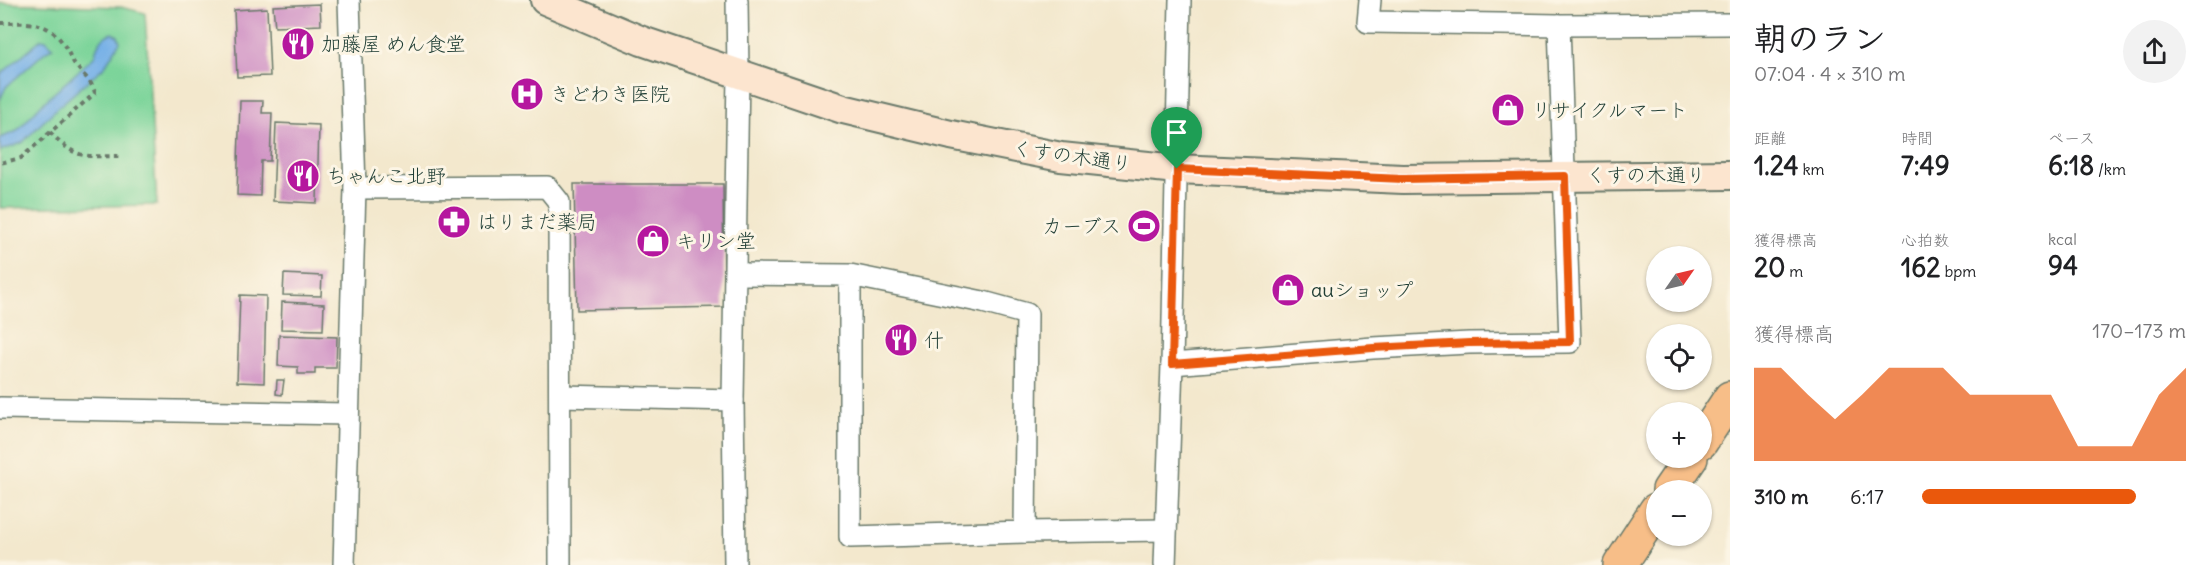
<!DOCTYPE html>
<html lang="ja">
<meta charset="utf-8">
<style>
body{margin:0;font-family:Delius,"Klee One",sans-serif;background:#f2f2f2;color:#202124;height:100vh;display:flex;flex-direction:column;font-size:22px;white-space:nowrap}
*{box-sizing:border-box;margin:0}
p{font-size:20px;color:#757577}
.icon{flex:none;width:33px;height:33px;fill:none;stroke:currentColor;stroke-width:2;stroke-linecap:round;stroke-linejoin:round}
.map{position:relative;flex:1;overflow:hidden}
.details{display:flex;flex-direction:column;background:#fff;width:480px}
.details>*{flex:none}
.needle{width:39px;rotate:56deg}
.controls{position:absolute;left:1646px;top:246px;display:grid;gap:12px}
.controls a{display:grid;place-items:center;width:66px;height:66px;border-radius:50%;background:#fff;box-shadow:0 2px 4px #0004;font-size:30px}
.pin{position:absolute;display:grid;place-items:center;width:51px;height:51px;color:#fff;margin:-62px -26px;border-radius:50% 50% 50% 0;rotate:-45deg;box-shadow:0 0 6px #0007}
.pin .icon{rotate:45deg}
.round{display:grid;place-items:center;flex:none;width:63px;height:63px;border-radius:32px;background:#f2f2f2}
.overview{display:flex;align-items:center;justify-content:space-between;height:102px;padding:0 24px}
h1{font-size:33px;font-weight:800;line-height:45px}
.figures{display:grid;grid-template-columns:repeat(3,1fr);gap:9px;height:102px;padding:6px 24px}
.figures div{display:grid;align-content:center}
.figures b{font-size:26px;font-weight:800}
.figures small{font-size:16px;font-weight:400}
.figures p{font-size:16px}
.chart{height:168px;padding:12px 24px}
.chart p{display:flex;justify-content:space-between}
.chart svg{width:100%;height:108px;margin-top:6px;fill:#ea580c;opacity:.7}
ul{padding:0 24px;list-style:none;font-size:20px}
li{display:grid;grid-template-columns:96px 72px 1fr;align-items:center;height:45px}
li i{height:15px;border-radius:8px;background:#ea580c}
main{display:flex;flex:1;min-height:0}
.map>svg:first-child{display:block}
.green{fill:#7bd49a;stroke:#4d8867;stroke-width:1.5}
.water{fill:#76b0e7;stroke:#4a768e;stroke-width:1.5}
.building{fill:#ce8dc3}
.lines{fill:none;stroke-linecap:round;stroke-linejoin:round}
.street-casing{stroke:#69796a;stroke-width:24}
.secondary-casing{stroke:#69796a;stroke-width:32}
.primary-casing{stroke:#69796a;stroke-width:36}
.path{stroke:#69796a;stroke-width:4;stroke-dasharray:4.5 4.5;stroke-linecap:butt}
.street{stroke:#fff;stroke-width:21}
.secondary{stroke:#fce5cf;stroke-width:28}
.primary{stroke:#f7be88;stroke-width:33}
.route-casing{stroke:#fff;stroke-width:12}
.route{stroke:#ea580c;stroke-width:8}
.labels{text-anchor:middle;stroke-width:6;stroke-linejoin:round;paint-order:stroke}
.poi-label{font-size:20px;fill:#1f3d34;stroke:#fcf5e5;text-anchor:start}
.street-label{font-size:20px;fill:#1f3d34;stroke:#fcf5e5}
</style>
<main>
<div class="map">
<svg width="1730" height="565" viewBox="0 0 1730 565">
<rect width="100%" height="100%" fill="#fcf5e5"/>
<filter id="ink" filterUnits="userSpaceOnUse"><feTurbulence type="fractalNoise" baseFrequency=".0167" numOctaves="2"/><feDisplacementMap in="SourceGraphic" scale="12" xChannelSelector="R" yChannelSelector="G"/><feConvolveMatrix kernelMatrix="1 2 1 2 8 2 1 2 1" color-interpolation-filters="sRGB"/></filter>
<filter id="wash" filterUnits="userSpaceOnUse"><feTurbulence type="fractalNoise" baseFrequency=".008" numOctaves="4" result="noise"/><feDisplacementMap in="SourceGraphic" scale="24" xChannelSelector="R" yChannelSelector="G"/><feGaussianBlur stdDeviation="1.35" result="paint"/><feColorMatrix in="noise" values="0 0 0 0 0 0 0 0 0 0 0 0 0 0 0 0 0 1.4 0 .05"/><feComposite in="paint" operator="in"/></filter>
<g filter="url(#wash)">
<rect width="100%" height="100%" fill="#f3e8cd"/>
<polygon class="green" points="0,3 121,7 145,13 157,205 0,208"/>
<g class="water">
<path d="M113 33 118 36 120 42 105 66 54 111 22 143 0 151V138L17 131 42 104 95 56C96 46 102 35 113 33Z"/>
<polygon points="41,39 46,40 53,47 45,52 6,87 0,100 0,75"/>
</g>
<g id="blocks">
<g class="building">
<polygon points="320,4 321,25 275,27 273,6"/>
<polygon points="267,8 270,76 237,77 234,10"/>
<polygon points="240,101 263,101 262,113 272,113 270,161 261,161 260,196 237,195"/>
<polygon points="276,123 319,125 317,203 273,201"/>
<polygon points="574,184 723,184 724,307 577,310"/>
<polygon points="284,274 322,276 321,296 283,295"/>
<polygon points="240,295 266,296 264,383 237,382"/>
<polygon points="282,302 324,304 323,330 281,329"/>
<polygon points="279,335 337,337 336,368 315,368 315,374 298,374 298,367 278,366"/>
<polygon points="277,380 284,380 282,395 276,394"/>
</g>
</g>
</g>
<g filter="url(#ink)">
<use href="#blocks" fill-opacity="0" stroke="#69796a" stroke-width="1.5"/>
<g class="lines">
<g class="street-casing">
<g id="street">
<polyline points="1370,0 1368,22 1559,25 1730,24"/>
<polyline points="355,188 547,187 559,202 560,565"/>
<polyline points="735,274 850,275 983,302 1027,314 1025,532 850,537 850,275"/>
<polyline points="1172,364 1373,348 1469,343 1570,342 1559,25"/>
<polyline points="561,396 733,400"/>
<polyline points="0,408 348,414"/>
<polyline points="1025,532 1166,530"/>
<polyline points="344,565 355,188 349,0"/>
<polyline points="735,565 733,400 738,73 737,0"/>
<polyline points="1165,565 1172,364 1180,0"/>
</g>
</g>
<g class="secondary-casing">
<polyline id="secondary" points="545,0 642,41 843,109 951,135 1061,157 1177,169 1403,179 1730,175"/>
</g>
<g class="primary-casing">
<g id="primary">
<polyline points="1701,442 1730,398"/>
<polyline points="1669,490 1691,458"/>
<polyline points="1620,565 1656,510"/>
</g>
</g>
<g class="path">
<path d="M0 23C26 23 48 19 64 45 68 51 71 59 76 66 83 75 92 81 95 93L21 158 0 163"/>
<path d="M50 132C77 161 86 156 123 156"/>
</g>
<use href="#street" class="street"/>
<use href="#secondary" class="secondary"/>
<use href="#primary" class="primary"/>
</g>
</g>
<g class="lines" filter="url(#ink)">
<g class="route-casing">
<polygon id="route" points="1177,169 1403,179 1565,176 1570,342 1469,343 1373,348 1172,364"/>
</g>
<use href="#route" class="route"/>
</g>
<defs>
<g id="restaurant-disc" transform="scale(1.725)"><circle r="9.5" fill="#b5179e" stroke="#fcf5e5"/><path d="M-5-6h1v4h1v-4h1v4h1v-4h1v5L-1.5 .5V6h-2V.5L-5-1ZM5-6V6H3V1.5H1.5Q1.5-4 5-6Z" fill="#fff"/></g>
<g id="hospital-disc" transform="scale(1.725)"><circle r="9.5" fill="#b5179e" stroke="#fcf5e5"/><path d="M-5-5h3v3.5h4V-5h3V5h-3V1.5h-4V5h-3Z" fill="#fff"/></g>
<g id="shop-disc" transform="scale(1.725)"><circle r="9.5" fill="#b5179e" stroke="#fcf5e5"/><path d="M-5-2.5h2.3a2.7 3.5 0 0 1 5.4 0H5L5.5 6h-11ZM-1.5-2.5h3a1.5 2.3 0 0 0-3 0Z" fill="#fff"/></g>
<g id="pharmacy-disc" transform="scale(1.725)"><circle r="9.5" fill="#b5179e" stroke="#fcf5e5"/><path d="M-2-6h4v4h4v4h-4v4h-4v-4h-4v-4h4Z" fill="#fff"/></g>
<g id="stadium-disc" transform="scale(1.725)"><circle r="9.5" fill="#b5179e" stroke="#fcf5e5"/><path d="M0-5a6.5 5 0 1 0 0 10a6.5 5 0 1 0 0-10ZM-3.5-1.8h7v3.6h-7Z" fill="#fff"/></g>
</defs>
<g fill-rule="evenodd">
<use href="#restaurant-disc" x="298" y="44"/>
<use href="#hospital-disc" x="527" y="94"/>
<use href="#shop-disc" x="1508" y="110"/>
<use href="#restaurant-disc" x="303" y="176"/>
<use href="#pharmacy-disc" x="454" y="222"/>
<use href="#stadium-disc" x="1144" y="226"/>
<use href="#shop-disc" x="653" y="241"/>
<use href="#shop-disc" x="1288" y="290"/>
<use href="#restaurant-disc" x="901" y="340"/>
</g>
<g class="labels">
<g class="poi-label">
<text x="321" y="51">加藤屋 めん食堂</text>
<text x="550" y="101">きどわき医院</text>
<text x="1531" y="117">リサイクルマート</text>
<text x="326" y="183">ちゃんこ北野</text>
<text x="477" y="229">はりまだ薬局</text>
<text x="1121" y="233" text-anchor="end">カーブス</text>
<text x="676" y="248">キリン堂</text>
<text x="1311" y="297">auショップ</text>
<text x="924" y="347">什</text>
</g>
<g class="street-label">
<text transform="translate(1072 156) rotate(8)" y="7">くすの木通り</text>
<text x="1646" y="182">くすの木通り</text>
</g>
</g>
</svg>
<div class="controls">
<a><svg class="needle" viewBox="-14 -14 28 28"><path d="M0-13l5 13h-10z" fill="#e53935"/><path d="M0 13l5-13h-10z" fill="#757577"/></svg></a>
<a><svg class="icon" aria-label="locate" viewBox="0 0 24 24"><circle cx="12" cy="12" r="6"/><path d="M12 2v4M12 18v4M2 12h4M18 12h4"/></svg></a>
<a>+</a>
<a>−</a>
</div>
<div class="pin" style="left:1177px;top:169px;background:#1e9e55"><svg class="icon" aria-label="arrive" viewBox="0 0 24 24"><path d="M6 21V4h12l-3 4 3 4H6"/></svg></div>
</div>
<section class="details">
<div class="overview"><div><h1>朝のラン</h1><p>07:04 · 4 × 310 m</p></div><a class="round"><svg class="icon" aria-label="share" viewBox="0 0 24 24"><path d="M12 15V3M7 8l5-5 5 5M5 13v7h14v-7"/></svg></a></div>
<div class="figures">
<div><p>距離</p><b>1.24<small> km</small></b></div>
<div><p>時間</p><b>7:49</b></div>
<div><p>ペース</p><b>6:18<small> /km</small></b></div>
</div>
<div class="figures">
<div><p>獲得標高</p><b>20<small> m</small></b></div>
<div><p>心拍数</p><b>162<small> bpm</small></b></div>
<div><p>kcal</p><b>94</b></div>
</div>
<div class="chart"><p><span>獲得標高</span>170–173 m</p>
<svg viewBox="0 0 160 44" preserveAspectRatio="none"><path d="M0 44V6L10 6L20 17L30 27L40 17L50 6L60 6L70 6L80 17L90 17L100 17L110 17L120 38L130 38L140 38L150 17L160 6V44z"/></svg>
</div>
<ul>
<li><b>310 m</b>6:17<i style="width:81%"></i></li>
</ul>
</section>
</main>
